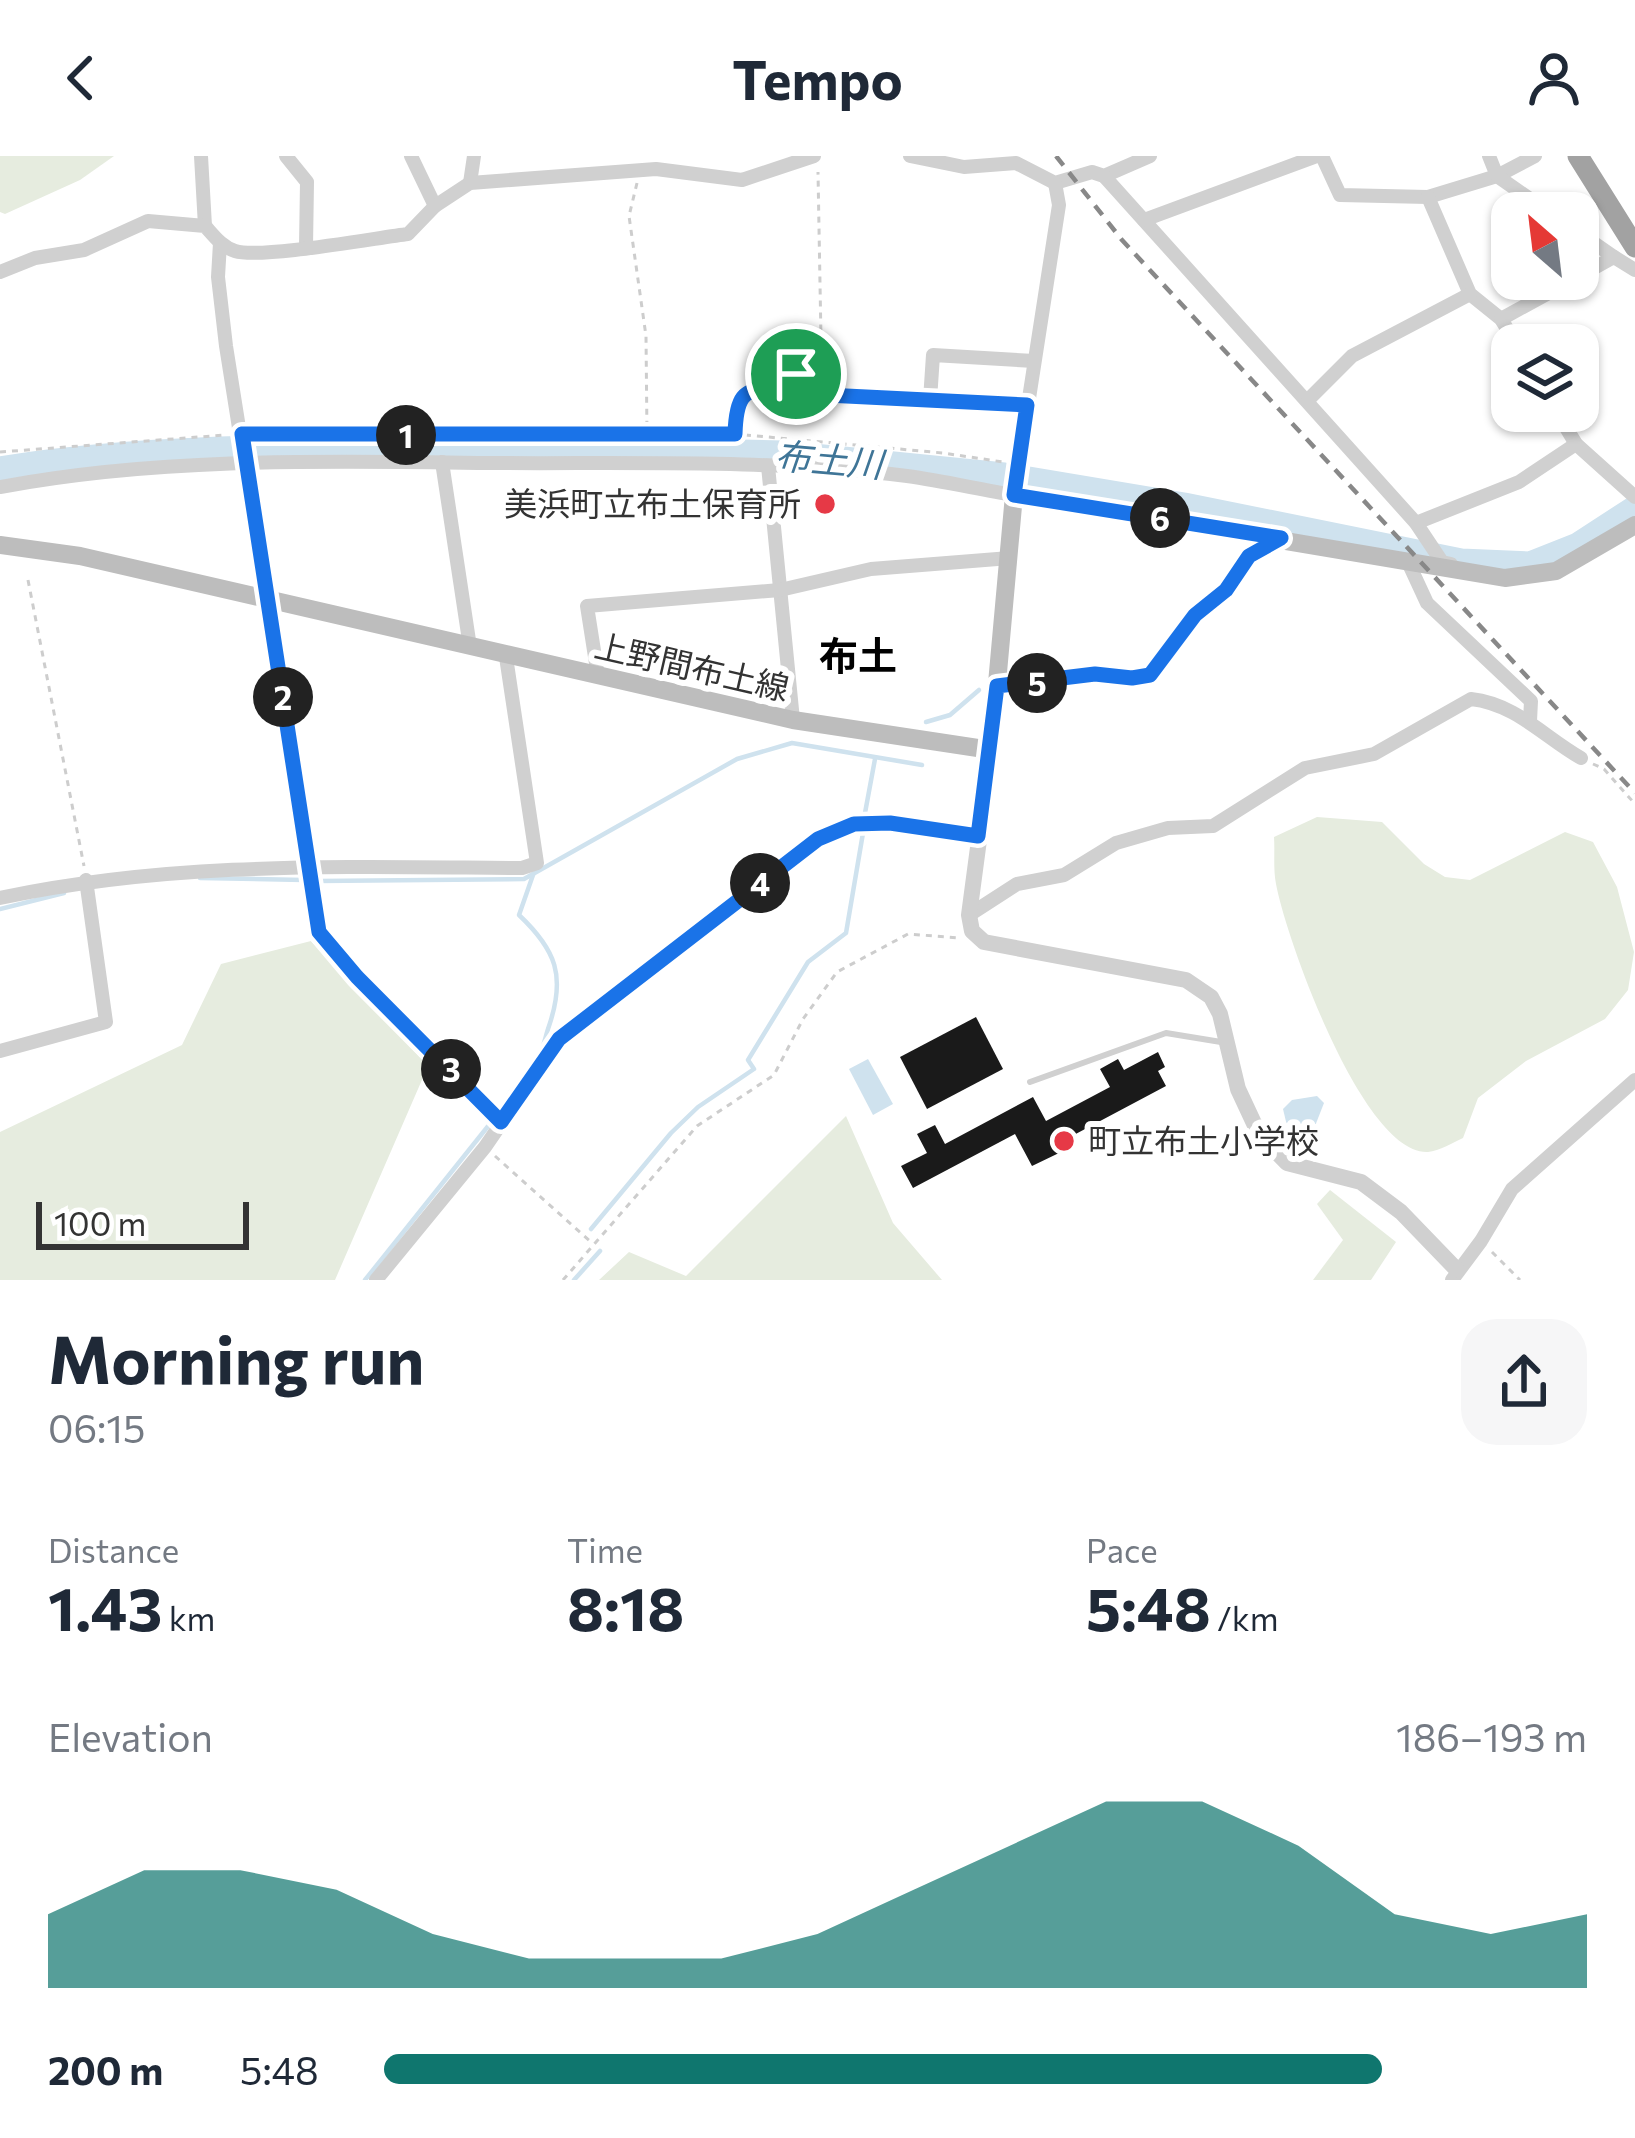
<!DOCTYPE html>
<meta charset="utf-8">
<style>
body{margin:0;font-family:Commissioner,"Noto Sans JP",sans-serif;background:#f6f6f7;color:#1f2937;height:100vh;display:flex;flex-direction:column;font-size:45px;white-space:nowrap}
*{box-sizing:border-box;margin:0}
p{font-size:39px;color:#747a83}
.icon{flex:none;width:66px;height:66px;fill:none;stroke:currentColor;stroke-width:2;stroke-linecap:round;stroke-linejoin:round}
.map{position:relative;height:1124px;overflow:hidden}
.details{display:flex;flex-direction:column;background:#fff;flex:1}
.details>*{flex:none}
.needle{width:78px;rotate:332deg}
.buttons{position:absolute;left:1491px;top:36px;display:grid;gap:24px}
.buttons a{display:grid;place-items:center;width:108px;height:108px;border-radius:24px;background:#fff;box-shadow:0 3px 9px #0004;font-size:60px}
.scale{position:absolute;left:36px;bottom:30px;width:213px;box-sizing:border-box;padding-left:12px;border:6px solid #333;border-top:0;font-size:33px;line-height:42px;white-space:nowrap;color:#333;-webkit-text-stroke:9px #fff;paint-order:stroke}
.pin{position:absolute;display:grid;place-items:center;width:102px;height:102px;color:#fff;margin:-51px;border:6px solid #fff;border-radius:50%;box-shadow:0 3px 12px #0007}
.km{position:absolute;width:60px;height:60px;margin:-30px;border-radius:50%;background:#222;color:#fff;font-size:33px;line-height:60px;text-align:center}
.round{display:grid;place-items:center;flex:none;width:126px;height:126px;border-radius:36px;background:#f6f6f7}
.overview{display:flex;align-items:center;justify-content:space-between;height:204px;padding:0 48px}
h1{font-size:66px;font-weight:700;line-height:90px}
.stats{display:grid;grid-template-columns:repeat(3,1fr);gap:18px;height:204px;padding:12px 48px}
.stats div{display:grid;align-content:center}
.stats b{font-size:60px;font-weight:700}
.stats small{font-size:33px;font-weight:400}
.stats p{font-size:33px}
.chart{height:336px;padding:24px 48px}
.chart p{display:flex;justify-content:space-between}
.chart svg{width:100%;height:216px;margin-top:12px;fill:#0f766e;opacity:.7}
ul{padding:0 48px;list-style:none;font-size:39px}
li{display:grid;grid-template-columns:192px 144px 1fr;align-items:center;height:90px}
li i{height:30px;border-radius:15px;background:#0f766e}
header{display:flex;justify-content:space-between;align-items:center;height:156px;padding:0 48px;background:#fff;font-size:54px;font-weight:700}
.map>svg:first-child{display:block}
.green{fill:#e6ecdf}
.water{fill:#cfe2ee}
.lines{fill:none;stroke-linecap:round;stroke-linejoin:round}
.stream{stroke:#cfe2ee;stroke-width:4.5}
.river{stroke:#cfe2ee;stroke-width:27}
.building{fill:#1a1a1a}
.path{stroke:#cdcdcd;stroke-width:3;stroke-dasharray:6 6;stroke-linecap:butt}
.service{stroke:#d0d0d0;stroke-width:6}
.minor{stroke:#d0d0d0;stroke-width:14}
.tertiary{stroke:#d0d0d0;stroke-width:16}
.secondary{stroke:#bdbdbd;stroke-width:18}
.trunk{stroke:#a2a2a2;stroke-width:21}
.rail{stroke:#888;stroke-width:4.5;stroke-dasharray:12 9;stroke-linecap:butt}
.route-casing{stroke:#fff;stroke-width:24}
.route{stroke:#1a73e8;stroke-width:15}
.poi-dot{fill:#e63946;stroke:#fff;stroke-width:4.5}
.labels{text-anchor:middle;stroke-width:12;stroke-linejoin:round;paint-order:stroke}
.poi-label{font-size:33px;fill:#333;stroke:#fff;text-anchor:end}
.street-label{font-size:33px;fill:#333;stroke:#fff}
.water-label{font-size:36px;font-style:italic;fill:#3f7597;stroke:#fff}
.quarter-label{font-size:39px;font-weight:bold;fill:#000;stroke:#fff}
</style>
<header><svg class="icon" aria-label="back" viewBox="0 0 24 24"><path d="M15 5l-7 7 7 7"/></svg>Tempo<svg class="icon" aria-label="person" viewBox="0 0 24 24"><circle cx="12" cy="8" r="4"/><path d="M4 21q1-7 8-7t8 7"/></svg></header>
<div class="map">
<svg width="1635" height="1124" viewBox="0 0 1635 1124">
<rect width="100%" height="100%" fill="#fff"/>
<g class="green">
<polygon points="0,0 114,0 80,24 5,58 0,56"/>
<path d="M1317 661 1382 666 1424 708 1445 721 1470 724 1565 676 1593 686 1617 731 1634 796 1628 834 1605 863 1526 905 1478 942 1463 982C1454 986 1439 995 1428 996 1363 999 1286 782 1276 728 1273 713 1275 696 1274 681Z"/>
<polygon points="311,785 428,910 335,1124 0,1124 0,976 182,889 221,808"/>
<polygon points="846,960 893,1067 942,1124 599,1124 629,1096 686,1120"/>
<polygon points="1330,1034 1396,1086 1371,1124 1313,1124 1343,1084 1317,1048"/>
</g>
<g class="water">
<polygon points="868,903 893,948 873,959 849,913"/>
<polygon points="1317,940 1324,947 1315,970 1302,978 1288,974 1283,953 1292,944"/>
</g>
<g class="lines">
<g class="stream">
<polyline points="1013,537 1096,524 1132,529 1156,523 1199,464 1231,437 1255,404 1282,392"/>
<polyline points="926,566 950,559 979,534"/>
<polyline points="865,657 875,603"/>
<polyline points="200,722 304,724"/>
<polyline points="318,725 524,723 737,603 792,587 922,609"/>
<polyline points="0,753 64,737"/>
<path d="M504 952C508 930 525 924 536 906 543 896 545 881 549 870 566 820 556 794 519 759L533 719"/>
<polyline points="591,1073 671,977 698,951 754,913 748,904 808,806 846,777 863,677"/>
<polyline points="365,1124 489,969"/>
<polyline points="574,1124 600,1095"/>
</g>
<path class="river" d="M0 314C84 300 171 295 257 293 330 292 404 299 477 291L783 298 1004 320 1184 350 1461 406 1530 409 1578 390 1635 353"/>
</g>
<g class="building">
<polygon points="976,861 1003,913 927,953 900,901"/>
<polygon points="1158,896 1165,911 1158,915 1166,930 1055,989 1059,997 1032,1010 1015,978 913,1032 901,1010 927,997 917,978 935,969 945,988 1033,941 1046,965 1110,931 1100,913 1118,903 1124,914"/>
</g>
<g class="lines">
<g class="path">
<polyline points="637,27 629,60 646,180 647,279"/>
<polyline points="801,202 821,183 818,16"/>
<path d="M735 276C736 235 746 238 782 227"/>
<polyline points="253,279 735,278 943,297 1003,306"/>
<polyline points="0,296 225,279"/>
<polyline points="28,424 84,710"/>
<polyline points="1016,530 1095,518 1132,522 1150,519 1195,459 1226,433 1253,398"/>
<polyline points="1593,608 1604,613 1635,648"/>
<polyline points="495,1000 591,1086"/>
<polyline points="1492,1096 1520,1124"/>
<polyline points="563,1124 697,970 774,919 803,863 837,816 908,778 960,782"/>
</g>
<polyline class="service" points="1030,926 1166,877 1221,886"/>
<g class="minor">
<polyline points="201,0 205,70"/>
<polyline points="286,0 307,26 306,91"/>
<polyline points="411,0 435,50"/>
<polyline points="910,0 964,11 1016,7 1055,27 1092,16 1104,20 1150,0"/>
<polyline points="1322,0 1340,39 1428,41 1497,20 1535,0"/>
<polyline points="1489,0 1497,20 1550,57"/>
<polyline points="1104,20 1416,367 1442,406 1451,408"/>
<polyline points="470,27 474,0"/>
<polyline points="1428,41 1470,138 1501,163 1517,189"/>
<polyline points="1144,64 1317,0"/>
<polyline points="1578,76 1614,101"/>
<polyline points="220,87 218,121 226,190 319,776 357,822 501,966"/>
<path d="M0 116 35 102 84 94 148 65 205 70C214 80 222 91 235 95 261 103 375 82 408 78L435 50 470 27 656 13 742 24 814 0"/>
<polyline points="1578,121 1614,101 1635,114"/>
<polyline points="1501,163 1574,123"/>
<polyline points="796,217 806,238 1027,249"/>
<polyline points="930,244 933,199 1034,205"/>
<polyline points="1308,244 1352,200 1470,138"/>
<polyline points="1556,255 1576,288 1635,341"/>
<polyline points="442,306 470,491"/>
<polyline points="768,310 793,564"/>
<path d="M0 331C160 301 327 305 489 307 628 308 769 303 907 320 943 325 978 333 1014 339L1059 49 1055 27"/>
<polyline points="1416,367 1519,326 1576,288"/>
<polyline points="1408,406 1427,447 1531,545 1530,565"/>
<polyline points="598,520 587,450 780,434 871,413 1010,402"/>
<path d="M0 742C175 705 344 711 522 712L537 707 506 501"/>
<path d="M969 759 1017 728 1064 719 1116 687 1168 672 1213 670 1305 612 1374 598 1471 543C1516 548 1544 581 1581 602"/>
<polyline points="0,895 106,866 86,724"/>
<polyline points="376,1124 485,991 559,883 818,683 854,668 891,667 978,679"/>
<polyline points="1452,1124 1481,1085 1512,1033 1635,924"/>
</g>
<polyline class="tertiary" points="991,594 969,759 972,775 984,786 1186,824 1211,841 1220,858 1238,933 1259,978 1287,1007 1361,1026 1401,1056 1457,1114"/>
<polyline class="secondary" points="0,389 80,400 793,564 991,594 1014,339 1505,422 1556,415 1635,369"/>
<polyline class="trunk" points="1578,0 1635,91"/>
<polyline class="rail" points="1056,0 1122,84 1635,637"/>
</g>
<g class="lines">
<g class="route-casing">
<path id="route" d="M796 218 806 238 1027 249 1014 339 1281 382 1249 400 1226 434 1195 459 1150 519 1132 522 1095 518 997 530 978 680 890 667 854 668 818 683 559 883 501 966 357 821 319 776 242 278H735C737 213 761 248 796 218Z"/>
</g>
<use href="#route" class="route"/>
</g>
<g class="poi-dot">
<circle cx="825" cy="348" r="12"/>
<circle cx="1064" cy="985" r="12"/>
</g>
<g class="labels">
<g class="poi-label">
<text x="801" y="360">美浜町立布土保育所</text>
<text x="1088" y="997" text-anchor="start">町立布土小学校</text>
</g>
<g class="street-label">
<text transform="translate(692 511) rotate(13)" y="12">上野間布土線</text>
</g>
<g class="water-label">
<text transform="translate(829 304) rotate(5)" y="13">布土川</text>
</g>
<g class="quarter-label">
<text x="858" y="514">布土</text>
</g>
</g>
</svg>
<div class="buttons">
<a><svg class="needle" viewBox="-14 -14 28 28"><path d="M0-13l5 13h-10z" fill="#e53935"/><path d="M0 13l5-13h-10z" fill="#747a83"/></svg></a>
<a><svg class="icon" aria-label="layers" viewBox="0 0 24 24"><path d="M12 4l9 5-9 5-9-5zM3 14l9 5 9-5"/></svg></a>
</div>
<div class="scale">100 m</div>
<div class="pin" style="left:796px;top:218px;background:#1e9e55"><svg class="icon" aria-label="arrive" viewBox="0 0 24 24"><path d="M6 21V4h12l-3 4 3 4H6"/></svg></div>
<b class="km" style="left:406px;top:279px">1</b>
<b class="km" style="left:283px;top:541px">2</b>
<b class="km" style="left:451px;top:913px">3</b>
<b class="km" style="left:760px;top:727px">4</b>
<b class="km" style="left:1037px;top:527px">5</b>
<b class="km" style="left:1160px;top:362px">6</b>
</div>
<section class="details">
<div class="overview"><div><h1>Morning run</h1><p>06:15</p></div><a class="round"><svg class="icon" aria-label="share" viewBox="0 0 24 24"><path d="M12 15V3M7 8l5-5 5 5M5 13v7h14v-7"/></svg></a></div>
<div class="stats">
<div><p>Distance</p><b>1.43<small> km</small></b></div>
<div><p>Time</p><b>8:18</b></div>
<div><p>Pace</p><b>5:48<small> /km</small></b></div>
</div>
<div class="chart"><p><span>Elevation</span>186–193 m</p>
<svg viewBox="0 0 160 44" preserveAspectRatio="none"><path d="M0 44V29L10 20L20 20L30 24L40 33L50 38L60 38L70 38L80 33L90 24L100 15L110 6L120 6L130 15L140 29L150 33L160 29V44z"/></svg>
</div>
<ul>
<li><b>200 m</b>5:48<i style="width:83%"></i></li>
</ul>
</section>
